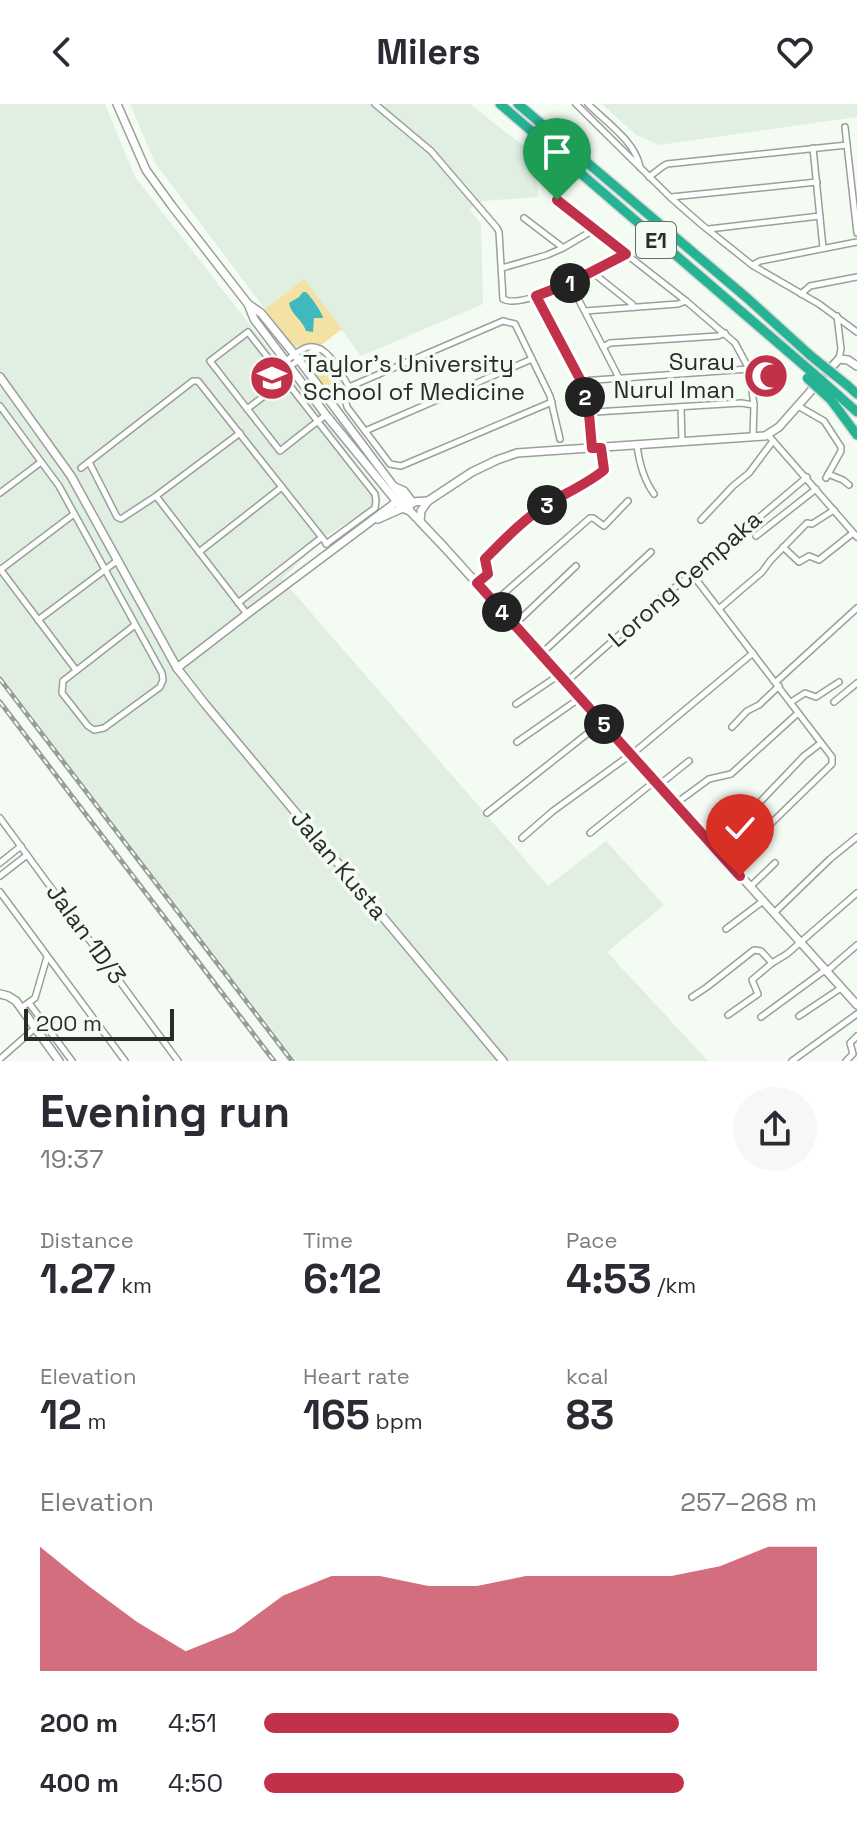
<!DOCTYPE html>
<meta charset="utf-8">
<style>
body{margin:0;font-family:"Space Grotesk",sans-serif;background:#f7f7f7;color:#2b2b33;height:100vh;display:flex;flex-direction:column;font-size:30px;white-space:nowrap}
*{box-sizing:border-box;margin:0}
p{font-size:26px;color:#7c7c81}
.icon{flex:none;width:44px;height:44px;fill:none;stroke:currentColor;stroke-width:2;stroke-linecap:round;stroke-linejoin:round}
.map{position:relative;height:957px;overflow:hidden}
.drawer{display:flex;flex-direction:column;background:#fff;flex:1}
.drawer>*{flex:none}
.scale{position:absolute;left:24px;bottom:20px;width:150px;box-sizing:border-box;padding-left:8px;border:4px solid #2a2c2a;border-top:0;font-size:22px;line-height:28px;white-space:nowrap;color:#2a2c2a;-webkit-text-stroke:6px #f3fbf3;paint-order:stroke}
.pin{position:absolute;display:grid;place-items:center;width:68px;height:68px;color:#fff;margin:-82px -34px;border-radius:50% 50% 50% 0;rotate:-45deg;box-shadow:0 0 8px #0007}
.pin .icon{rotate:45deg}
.km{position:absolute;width:40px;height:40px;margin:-20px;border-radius:50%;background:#222;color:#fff;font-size:22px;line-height:40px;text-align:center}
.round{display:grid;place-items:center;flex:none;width:84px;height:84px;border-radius:42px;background:#f7f7f7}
.summary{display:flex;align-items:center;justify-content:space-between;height:136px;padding:0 40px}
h1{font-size:44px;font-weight:800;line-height:60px}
.figures{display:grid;grid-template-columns:repeat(3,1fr);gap:12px;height:136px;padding:8px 40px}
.figures div{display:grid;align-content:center}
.figures b{font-size:40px;font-weight:800}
.figures small{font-size:22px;font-weight:400}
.figures p{font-size:22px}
.chart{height:224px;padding:16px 40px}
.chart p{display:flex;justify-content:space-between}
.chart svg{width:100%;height:144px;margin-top:8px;fill:#c1314a;opacity:.7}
ul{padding:0 40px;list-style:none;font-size:26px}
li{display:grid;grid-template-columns:128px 96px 1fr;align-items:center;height:60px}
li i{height:20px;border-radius:10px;background:#c1314a}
header{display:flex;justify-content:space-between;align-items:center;height:104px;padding:0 40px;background:#fff;font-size:36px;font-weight:800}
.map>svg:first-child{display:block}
.built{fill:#e1efe2}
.green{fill:#f3e2a3}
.water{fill:#3fb9be}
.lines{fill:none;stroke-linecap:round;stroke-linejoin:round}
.street-casing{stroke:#99a099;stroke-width:8}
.secondary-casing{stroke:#99a099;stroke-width:10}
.highway-casing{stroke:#d9d9d9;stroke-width:12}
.street{stroke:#fff;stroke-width:5}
.secondary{stroke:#fff;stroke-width:7}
.highway{stroke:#25b393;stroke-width:9}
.rail-casing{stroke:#989d98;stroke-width:5}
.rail{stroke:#f3fbf3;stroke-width:2;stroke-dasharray:6;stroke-linecap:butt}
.highway-bridge-casing{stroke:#d9d9d9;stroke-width:12;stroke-linecap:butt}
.highway-bridge{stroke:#25b393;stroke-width:9}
.route-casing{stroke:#fff;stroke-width:16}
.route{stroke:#c1314a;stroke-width:10}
.labels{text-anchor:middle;stroke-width:7;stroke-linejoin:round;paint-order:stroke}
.shield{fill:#f3fbf3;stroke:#666a66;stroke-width:2}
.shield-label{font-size:22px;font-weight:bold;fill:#2a2c2a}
.poi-label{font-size:24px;fill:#2a2c2a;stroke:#f3fbf3;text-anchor:end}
.street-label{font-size:24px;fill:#2a2c2a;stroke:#f3fbf3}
</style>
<header><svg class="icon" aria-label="back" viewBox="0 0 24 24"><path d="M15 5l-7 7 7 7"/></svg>Milers<svg class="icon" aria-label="heart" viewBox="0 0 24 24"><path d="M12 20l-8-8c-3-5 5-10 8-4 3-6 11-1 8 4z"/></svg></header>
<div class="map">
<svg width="857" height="957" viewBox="0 0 857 957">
<rect width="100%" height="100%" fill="#f3fbf3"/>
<g class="built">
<polygon points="0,0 105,0 135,73 379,387 381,397 326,432 282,475 548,782 606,737 664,801 607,848 708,957 296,957 0,570"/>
<polygon points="130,0 470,0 549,62 537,72 538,93 482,97 469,105 481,120 483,200 361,252 304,175 265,205 155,59"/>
<polygon points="602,0 857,0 857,13 659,41 636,31"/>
</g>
<g class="green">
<polygon points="304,175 342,225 321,241 307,240 294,243 265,205"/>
<path d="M314 251H322C337 271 347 274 336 298L307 259 308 255Z"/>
</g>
<path class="water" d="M303 188H306C311 193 322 208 323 214H314L313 228 306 227C302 215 291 211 289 199L299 193Z"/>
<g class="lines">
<g class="street-casing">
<g id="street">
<path d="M375 0 431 47 497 124 499 128 503 195C524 207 604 162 626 150"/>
<polyline points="576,0 670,93 702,121 752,161 819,200 857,228"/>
<path d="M588 0C606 18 635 37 640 63"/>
<polyline points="845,23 857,129"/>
<polyline points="813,44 823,144"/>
<polyline points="649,73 662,63 667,60 847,41"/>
<polyline points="554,80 557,96 686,197 735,239 749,265 754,301 753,333"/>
<polyline points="671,93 817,78"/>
<polyline points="524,114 562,143"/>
<polyline points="709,125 820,112"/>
<polyline points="753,161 760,157 857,138"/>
<polyline points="502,164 547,151 563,144 595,125"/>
<polyline points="592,168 632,200 634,203"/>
<polyline points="570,179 619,274"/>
<polyline points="801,190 810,182 857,173"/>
<polyline points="536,192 581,277 589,310 592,344"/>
<polyline points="585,207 678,200 686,197"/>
<polyline points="837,212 841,245 839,255"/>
<polyline points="603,243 610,239 718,232 725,229"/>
<path d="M286 257C293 252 300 244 309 243 328 240 341 270 349 283"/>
<polyline points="290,262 313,247 320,245"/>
<polyline points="581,277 749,265"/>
<polyline points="349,283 503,217 515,220 550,292 560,335"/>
<polyline points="349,283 344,290 347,303 390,360 401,362 552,298"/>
<polyline points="0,302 59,382 162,569 163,576 160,583 104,624 94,626 88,622 62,589 63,577 135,521"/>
<polyline points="798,302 824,317 841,343 841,347 826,374"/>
<polyline points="681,303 682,338"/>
<polyline points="247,305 285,276"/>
<polyline points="589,310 595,308 741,299 754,301"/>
<path d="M326 311C310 323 295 335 280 347L210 257 248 228C290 282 332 336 375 390L376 397 375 404 326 440"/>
<polyline points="365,327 532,255"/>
<polyline points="768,331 857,433"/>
<path d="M637 341C639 358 644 376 654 390"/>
<polyline points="89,358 117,413 121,415 156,392 240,329"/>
<polyline points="81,364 193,277 198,277 327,440"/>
<polyline points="828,370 843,376 849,381"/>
<polyline points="0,389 41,358"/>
<polyline points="156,392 247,510"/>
<polyline points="701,416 733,382 749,369 773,337"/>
<polyline points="756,432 816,385"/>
<polyline points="783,443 799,458 809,452 819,456 853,429"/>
<polyline points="199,448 282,383"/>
<polyline points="0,465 76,566"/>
<polyline points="0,466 74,410"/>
<polyline points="692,470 832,653 832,660 755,735 732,762"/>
<polyline points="477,479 488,470 486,454 543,403 568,390 603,367 601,344"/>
<polyline points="494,498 590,414 593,414 604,422 628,397"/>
<polyline points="238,499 321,434"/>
<polyline points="720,504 762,468 770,457 807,419 812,420 834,406"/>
<polyline points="38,516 118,456"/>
<polyline points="514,521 576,462"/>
<polyline points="541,550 651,448"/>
<polyline points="566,578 660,495 692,470 807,373"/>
<polyline points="776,578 857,504"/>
<polyline points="791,598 805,589 816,593 839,578"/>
<polyline points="834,598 857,579"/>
<polyline points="516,600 559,571"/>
<polyline points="732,623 747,607 759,601 779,582"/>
<polyline points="517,638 580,594"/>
<polyline points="659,681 689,657"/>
<polyline points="675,700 709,675 731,670 798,609"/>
<polyline points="487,709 602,618"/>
<polyline points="0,714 178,957"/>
<polyline points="590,729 655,677"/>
<polyline points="522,734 553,707 637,646 753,549"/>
<polyline points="716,744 804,652 821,639"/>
<polyline points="0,759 21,742"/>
<polyline points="0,772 27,751"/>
<polyline points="750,783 775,759"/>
<polyline points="0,788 125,957"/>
<polyline points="774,809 830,755 857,733"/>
<polyline points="726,825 763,797"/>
<polyline points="827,867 857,841"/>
<polyline points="692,893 707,883 754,846 761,847 772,859"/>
<polyline points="29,899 72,957"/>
<polyline points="21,904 35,894 47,853"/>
<polyline points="728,911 758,890 752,876 772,859 787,850 857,789"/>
<polyline points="799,912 841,884"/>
<polyline points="761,913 825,866"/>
<polyline points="0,955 35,924"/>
<polyline points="792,957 857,910"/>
<polyline points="846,957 853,950 850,939 857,932"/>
</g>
</g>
<g class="secondary-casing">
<g id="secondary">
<polyline points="117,0 146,66 172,102 248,200 261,209 299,256 409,403 410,407"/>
<polyline points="248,200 254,215 326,311 402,404 410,407 445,444 857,901"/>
<polyline points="827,268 839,255 848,256 857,262"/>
<polyline points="0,273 71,372 177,564 205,600 503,957"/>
<polyline points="395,383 404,387 413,399"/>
<polyline points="378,415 403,404"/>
<polyline points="420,417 421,407 428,397 472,368 497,356 517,349 765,332 779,323 817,280"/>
<polyline points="177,564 247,510 395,399 428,397"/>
<polyline points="0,890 8,892 16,897 59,957"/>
</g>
</g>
<g class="highway-casing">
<g id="highway">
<polyline points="500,0 814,270"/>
<polyline points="518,0 747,194 811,252"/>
<polyline points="847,281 857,290"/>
<polyline points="839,292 857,308"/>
<polyline points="831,296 857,331"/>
</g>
</g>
<use href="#street" class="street"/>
<use href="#secondary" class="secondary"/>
<use href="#highway" class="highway"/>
<g class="rail-casing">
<g id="rail">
<polyline points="0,575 292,957"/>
<polyline points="0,598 274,957"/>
</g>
</g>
<use href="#rail" class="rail"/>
<g class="highway-bridge-casing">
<g id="highway-bridge">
<polyline points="811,252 847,281"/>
<polyline points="814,270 839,292"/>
<polyline points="807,274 831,296"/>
</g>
</g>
<use href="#highway-bridge" class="highway-bridge"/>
</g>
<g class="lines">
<g class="route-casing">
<path id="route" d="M557 96 626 150 570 179 536 192 581 277 589 310 592 344H601L604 366C586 381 563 390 543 403 522 417 503 437 485 455L488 470 477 479 740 772"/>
</g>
<use href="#route" class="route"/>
</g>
<defs>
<g id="mosque-disc" transform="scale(2.3)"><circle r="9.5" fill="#c1314a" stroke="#f3fbf3"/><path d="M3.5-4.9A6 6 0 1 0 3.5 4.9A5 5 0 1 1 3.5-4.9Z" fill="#fff"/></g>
<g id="university-disc" transform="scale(2.3)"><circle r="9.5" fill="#c1314a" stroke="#f3fbf3"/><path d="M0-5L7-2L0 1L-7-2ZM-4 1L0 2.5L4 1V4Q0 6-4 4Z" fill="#fff"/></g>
</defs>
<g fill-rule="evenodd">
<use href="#mosque-disc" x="766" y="272"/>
<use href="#university-disc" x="272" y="274"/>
</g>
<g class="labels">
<rect class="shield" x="636" y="118" width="40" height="36" rx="6"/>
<g class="shield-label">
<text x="656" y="144">E1</text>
</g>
<g class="poi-label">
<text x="735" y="266">Surau<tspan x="735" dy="28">Nurul Iman</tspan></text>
<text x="303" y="268" text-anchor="start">Taylor's University<tspan x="303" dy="28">School of Medicine</tspan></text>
</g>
<g class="street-label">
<text transform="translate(685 475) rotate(-41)" y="8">Lorong Cempaka</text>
<text transform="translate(339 761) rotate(50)" y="8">Jalan Kusta</text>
<text transform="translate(86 830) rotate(54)" y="8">Jalan 1D/3</text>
</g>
</g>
</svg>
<div class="scale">200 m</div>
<div class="pin" style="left:557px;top:96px;background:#1e9e55"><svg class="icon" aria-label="arrive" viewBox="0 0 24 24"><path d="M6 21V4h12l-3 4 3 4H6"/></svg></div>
<div class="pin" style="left:740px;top:772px;background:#d93025"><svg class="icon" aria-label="check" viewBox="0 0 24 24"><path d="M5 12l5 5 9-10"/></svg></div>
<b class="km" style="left:570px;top:179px">1</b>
<b class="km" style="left:585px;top:293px">2</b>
<b class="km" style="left:547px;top:401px">3</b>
<b class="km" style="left:502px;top:508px">4</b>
<b class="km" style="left:604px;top:620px">5</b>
</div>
<section class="drawer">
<div class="summary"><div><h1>Evening run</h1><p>19:37</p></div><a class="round"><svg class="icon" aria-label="share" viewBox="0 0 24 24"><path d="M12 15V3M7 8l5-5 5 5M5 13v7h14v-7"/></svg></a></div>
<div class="figures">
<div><p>Distance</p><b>1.27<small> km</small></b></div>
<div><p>Time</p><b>6:12</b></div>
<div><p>Pace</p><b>4:53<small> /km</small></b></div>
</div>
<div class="figures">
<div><p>Elevation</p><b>12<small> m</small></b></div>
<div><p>Heart rate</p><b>165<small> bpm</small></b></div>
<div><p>kcal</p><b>83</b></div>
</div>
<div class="chart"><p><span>Elevation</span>257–268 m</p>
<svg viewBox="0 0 160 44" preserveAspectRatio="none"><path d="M0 44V6L10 18L20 29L30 38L40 32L50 21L60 15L70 15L80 18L90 18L100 15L110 15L120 15L130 15L140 12L150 6L160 6V44z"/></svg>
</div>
<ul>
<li><b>200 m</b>4:51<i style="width:75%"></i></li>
<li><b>400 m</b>4:50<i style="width:76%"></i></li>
</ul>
</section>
